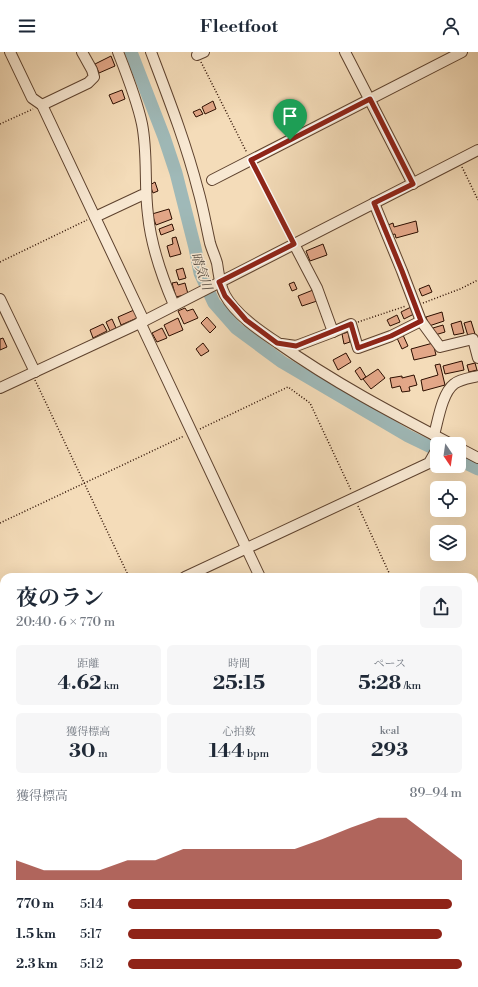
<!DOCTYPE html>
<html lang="ja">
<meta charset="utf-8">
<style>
body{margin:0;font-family:"Libre Bodoni","Noto Serif JP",serif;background:#f6f6f7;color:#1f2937;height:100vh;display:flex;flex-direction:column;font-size:15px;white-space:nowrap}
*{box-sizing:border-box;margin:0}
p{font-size:13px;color:#747a83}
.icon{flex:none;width:22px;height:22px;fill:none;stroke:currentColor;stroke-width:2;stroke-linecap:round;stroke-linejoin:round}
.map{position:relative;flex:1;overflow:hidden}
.details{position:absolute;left:0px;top:521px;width:478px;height:414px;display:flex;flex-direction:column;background:#fff;border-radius:12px 12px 0 0;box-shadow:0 4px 16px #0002}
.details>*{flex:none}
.needle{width:26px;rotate:167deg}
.buttons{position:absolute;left:430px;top:385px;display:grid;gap:8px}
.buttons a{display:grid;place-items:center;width:36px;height:36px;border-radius:6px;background:#fff;box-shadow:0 4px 16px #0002;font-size:20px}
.pin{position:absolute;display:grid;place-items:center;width:34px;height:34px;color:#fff;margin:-41px -17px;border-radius:50% 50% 50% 0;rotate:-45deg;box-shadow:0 0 4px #0007}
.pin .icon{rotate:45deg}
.round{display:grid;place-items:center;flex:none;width:42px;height:42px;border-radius:6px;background:#f6f6f7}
.summary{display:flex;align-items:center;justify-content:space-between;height:68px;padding:0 16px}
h1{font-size:22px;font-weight:700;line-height:30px}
.metrics{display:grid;grid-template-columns:repeat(3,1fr);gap:6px;height:68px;padding:4px 16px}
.metrics div{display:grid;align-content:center;border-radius:6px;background:#f6f6f7;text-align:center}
.metrics b{font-size:20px;font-weight:700}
.metrics small{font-size:11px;font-weight:400}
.metrics p{font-size:11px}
.chart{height:112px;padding:8px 16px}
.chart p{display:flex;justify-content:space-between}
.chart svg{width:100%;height:72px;margin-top:4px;fill:#8f2418;opacity:.7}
ul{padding:0 16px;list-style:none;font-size:13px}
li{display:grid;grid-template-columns:64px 48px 1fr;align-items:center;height:30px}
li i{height:10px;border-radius:5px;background:#8f2418}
header{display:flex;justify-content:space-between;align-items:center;height:52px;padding:0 16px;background:#fff;font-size:18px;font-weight:700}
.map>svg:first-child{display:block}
.water{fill:#9fb9b8;stroke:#71756e}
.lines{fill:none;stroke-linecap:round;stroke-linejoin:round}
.river{stroke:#9fb9b8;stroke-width:13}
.building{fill:#e3a788;stroke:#2c0e00}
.minor-casing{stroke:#5e422e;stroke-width:12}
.path{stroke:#2c0e00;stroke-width:1.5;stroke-dasharray:1 2;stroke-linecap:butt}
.minor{stroke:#f8e8d2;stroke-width:10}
.rail{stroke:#2c0e00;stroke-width:2;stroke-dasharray:7 7;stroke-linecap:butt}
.route-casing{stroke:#fff;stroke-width:8}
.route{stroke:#8f2418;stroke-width:5}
.labels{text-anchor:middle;stroke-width:3;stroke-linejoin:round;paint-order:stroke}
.water-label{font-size:13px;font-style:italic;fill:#544a40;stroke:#f8e8d2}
</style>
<header><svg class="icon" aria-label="menu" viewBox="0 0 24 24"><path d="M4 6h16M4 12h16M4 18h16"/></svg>Fleetfoot<svg class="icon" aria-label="person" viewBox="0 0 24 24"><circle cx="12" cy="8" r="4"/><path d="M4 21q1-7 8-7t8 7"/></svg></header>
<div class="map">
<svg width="478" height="935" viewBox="0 0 478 935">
<rect width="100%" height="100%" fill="#f4dcb9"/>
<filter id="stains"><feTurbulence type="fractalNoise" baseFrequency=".005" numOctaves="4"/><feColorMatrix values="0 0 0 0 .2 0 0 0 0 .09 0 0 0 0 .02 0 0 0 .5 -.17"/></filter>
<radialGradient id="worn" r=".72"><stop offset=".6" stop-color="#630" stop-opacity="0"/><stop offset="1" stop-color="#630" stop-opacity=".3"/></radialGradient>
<polygon class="water" points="4,676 4,754 0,756 0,680"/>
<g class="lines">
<g class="river">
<polyline points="131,0 164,85 176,121 195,196 200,221 214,251 236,276 282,310 408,384 437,398"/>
<polyline points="459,408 478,417"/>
<polyline points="0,776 4,778"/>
<polyline points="0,889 4,873"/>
<polyline points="291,931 292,935"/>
</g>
</g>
<g class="building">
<polygon points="111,4 115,14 99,21 95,12"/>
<polygon points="122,38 125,47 113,52 109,43"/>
<polygon points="213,49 216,57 205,62 202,55"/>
<polygon points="200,57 203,62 196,65 193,60"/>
<polygon points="155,130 158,139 153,141 150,133"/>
<polygon points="169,157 172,167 156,173 152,162"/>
<polygon points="416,169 418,180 396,186 395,182 391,183 388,173 393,171 394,175"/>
<polygon points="172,172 174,178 161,183 159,177"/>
<polygon points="176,185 181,202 170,205 167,194 173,192 172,186"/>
<polygon points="323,192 327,203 310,209 306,199"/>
<polygon points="183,216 186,226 179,228 176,218"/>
<polygon points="177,230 178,233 185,231 188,242 176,245 172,231"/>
<polygon points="294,230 297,237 292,239 289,232"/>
<polygon points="429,233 432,240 422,244 419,237"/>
<polygon points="313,238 317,249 302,254 298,244"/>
<polygon points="411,255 414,262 404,267 401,260"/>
<polygon points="185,256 187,259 193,257 198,266 184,272 178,259"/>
<polygon points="134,258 137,266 121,273 118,265"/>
<polygon points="442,260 444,269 429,274 426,265"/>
<polygon points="397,263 400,270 390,274 387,268"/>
<polygon points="207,265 216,275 210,281 201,271"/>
<polygon points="178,266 183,278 169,284 164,273"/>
<polygon points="112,267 116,276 110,279 106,270"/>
<polygon points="461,269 464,281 454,283 451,272"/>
<polygon points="471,269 475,282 468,284 464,271"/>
<polygon points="103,272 107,279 93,286 90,278"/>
<polygon points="443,273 445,280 435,283 433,276"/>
<polygon points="162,276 167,286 157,290 152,281"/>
<polygon points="348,280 350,290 344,292 342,282"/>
<polygon points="403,283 408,294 402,297 397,286"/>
<polygon points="3,286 7,295 0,298 0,287"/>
<polygon points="203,291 209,299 201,304 196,297"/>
<polygon points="433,291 436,303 414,308 411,297"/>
<polygon points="346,301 351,310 338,318 333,308"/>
<polygon points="462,309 464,318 445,322 443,314"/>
<polygon points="475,311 477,318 469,320 467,313"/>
<polygon points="440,312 445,333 423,339 421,328 438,323 435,313"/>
<polygon points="360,315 366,325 361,328 355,319"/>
<polygon points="378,317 385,326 371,337 363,327"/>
<polygon points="414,323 417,333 409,335 410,339 402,340 400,334 392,336 390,326 402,324 402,326"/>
<polygon points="328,931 342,931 343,935 329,935"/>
</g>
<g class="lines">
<g class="minor-casing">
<g id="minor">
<polyline points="10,0 32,46 42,53 144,269"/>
<path d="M118 0C127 23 137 48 142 72 148 102 144 133 148 163 151 194 162 225 174 253"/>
<path d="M151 0C168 45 186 91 198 138 203 155 206 173 210 191 212 198 215 204 217 211 219 222 219 232 225 243 235 262 260 279 278 291 333 330 392 361 451 392"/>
<polyline points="345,0 413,132"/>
<polyline points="197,3 204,0"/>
<polyline points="42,53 88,31 94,25 92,18 82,0"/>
<polyline points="212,128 462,0"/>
<polyline points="374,151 402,219 421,269 440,295 473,287 478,306"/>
<polyline points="95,165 142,143 146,143"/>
<polyline points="294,192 317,236 333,280 351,272 358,296 391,284 421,269"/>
<polyline points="0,247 35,320"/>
<polyline points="140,270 260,525"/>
<polyline points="282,292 296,294 333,280"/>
<polyline points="0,336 144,269 478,98"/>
<path d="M434 383C438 369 442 341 454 332 460 327 470 326 478 324"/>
<polyline points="459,396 478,406"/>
<polyline points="185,525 429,411 437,397"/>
<polyline points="0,547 4,555"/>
<polyline points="474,733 478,739"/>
<polyline points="474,776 478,774"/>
<polyline points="0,814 4,824"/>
<polyline points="474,903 478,901"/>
<polyline points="181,931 183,935"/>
<polyline points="298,931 299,935"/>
<polyline points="351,931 352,935"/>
<polyline points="449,931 451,935"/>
<polyline points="139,935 148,931"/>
<polyline points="405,935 414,931"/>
</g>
</g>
<g class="path">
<polyline points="201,10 247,101"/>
<polyline points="0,72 33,57"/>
<polyline points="462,115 478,148"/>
<polyline points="255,116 290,185"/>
<polyline points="0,210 87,168"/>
<polyline points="423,251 460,237 478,228"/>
<polyline points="358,270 406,254"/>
<polyline points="35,328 129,525"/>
<polyline points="200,377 288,335 310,351 351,438"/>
<polyline points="358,454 391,525"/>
<polyline points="0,471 184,384"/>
<polyline points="0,612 4,610"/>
<polyline points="474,669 478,669"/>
<polyline points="0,759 4,758"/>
<polyline points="45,931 47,935"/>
</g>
<use href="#minor" class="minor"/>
<g class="rail">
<polyline points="0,657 4,657"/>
<polyline points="474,682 478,683"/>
</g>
</g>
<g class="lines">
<g class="route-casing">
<polygon id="route" points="370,47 413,132 374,151 402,219 421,269 391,284 358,296 351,272 296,294 277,291 246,268 234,254 225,244 219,230 294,192 251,108"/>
</g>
<use href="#route" class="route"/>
</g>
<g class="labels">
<g class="water-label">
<text transform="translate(202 219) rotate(71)" y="5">晴気川</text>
</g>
</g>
<rect width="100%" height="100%" filter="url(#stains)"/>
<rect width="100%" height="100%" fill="url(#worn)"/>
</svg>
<div class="buttons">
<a><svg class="needle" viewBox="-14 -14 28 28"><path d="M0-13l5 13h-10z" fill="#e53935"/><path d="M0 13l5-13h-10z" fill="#747a83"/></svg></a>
<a><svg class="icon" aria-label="locate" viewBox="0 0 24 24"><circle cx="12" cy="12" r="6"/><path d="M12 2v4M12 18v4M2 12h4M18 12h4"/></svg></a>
<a><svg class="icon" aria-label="layers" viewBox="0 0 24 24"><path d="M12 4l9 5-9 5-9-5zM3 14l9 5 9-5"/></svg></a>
</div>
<div class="pin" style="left:290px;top:88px;background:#1e9e55"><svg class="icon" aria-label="arrive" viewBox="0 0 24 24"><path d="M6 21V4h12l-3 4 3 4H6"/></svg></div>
<section class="details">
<div class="summary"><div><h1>夜のラン</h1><p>20:40 · 6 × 770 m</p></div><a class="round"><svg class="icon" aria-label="share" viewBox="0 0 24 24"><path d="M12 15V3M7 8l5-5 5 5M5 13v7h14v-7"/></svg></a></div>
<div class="metrics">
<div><p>距離</p><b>4.62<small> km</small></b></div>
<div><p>時間</p><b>25:15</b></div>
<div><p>ペース</p><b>5:28<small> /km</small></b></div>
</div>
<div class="metrics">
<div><p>獲得標高</p><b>30<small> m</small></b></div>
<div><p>心拍数</p><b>144<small> bpm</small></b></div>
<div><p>kcal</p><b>293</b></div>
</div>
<div class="chart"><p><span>獲得標高</span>89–94 m</p>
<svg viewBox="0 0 160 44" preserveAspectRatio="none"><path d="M0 44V32L10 38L20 38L30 38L40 32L50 32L60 25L70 25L80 25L90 25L100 25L110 19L120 12L130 6L140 6L150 19L160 32V44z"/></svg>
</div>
<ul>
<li><b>770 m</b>5:14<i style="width:97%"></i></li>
<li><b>1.5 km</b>5:17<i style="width:94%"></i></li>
<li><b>2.3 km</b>5:12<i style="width:100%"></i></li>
</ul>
</section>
</div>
